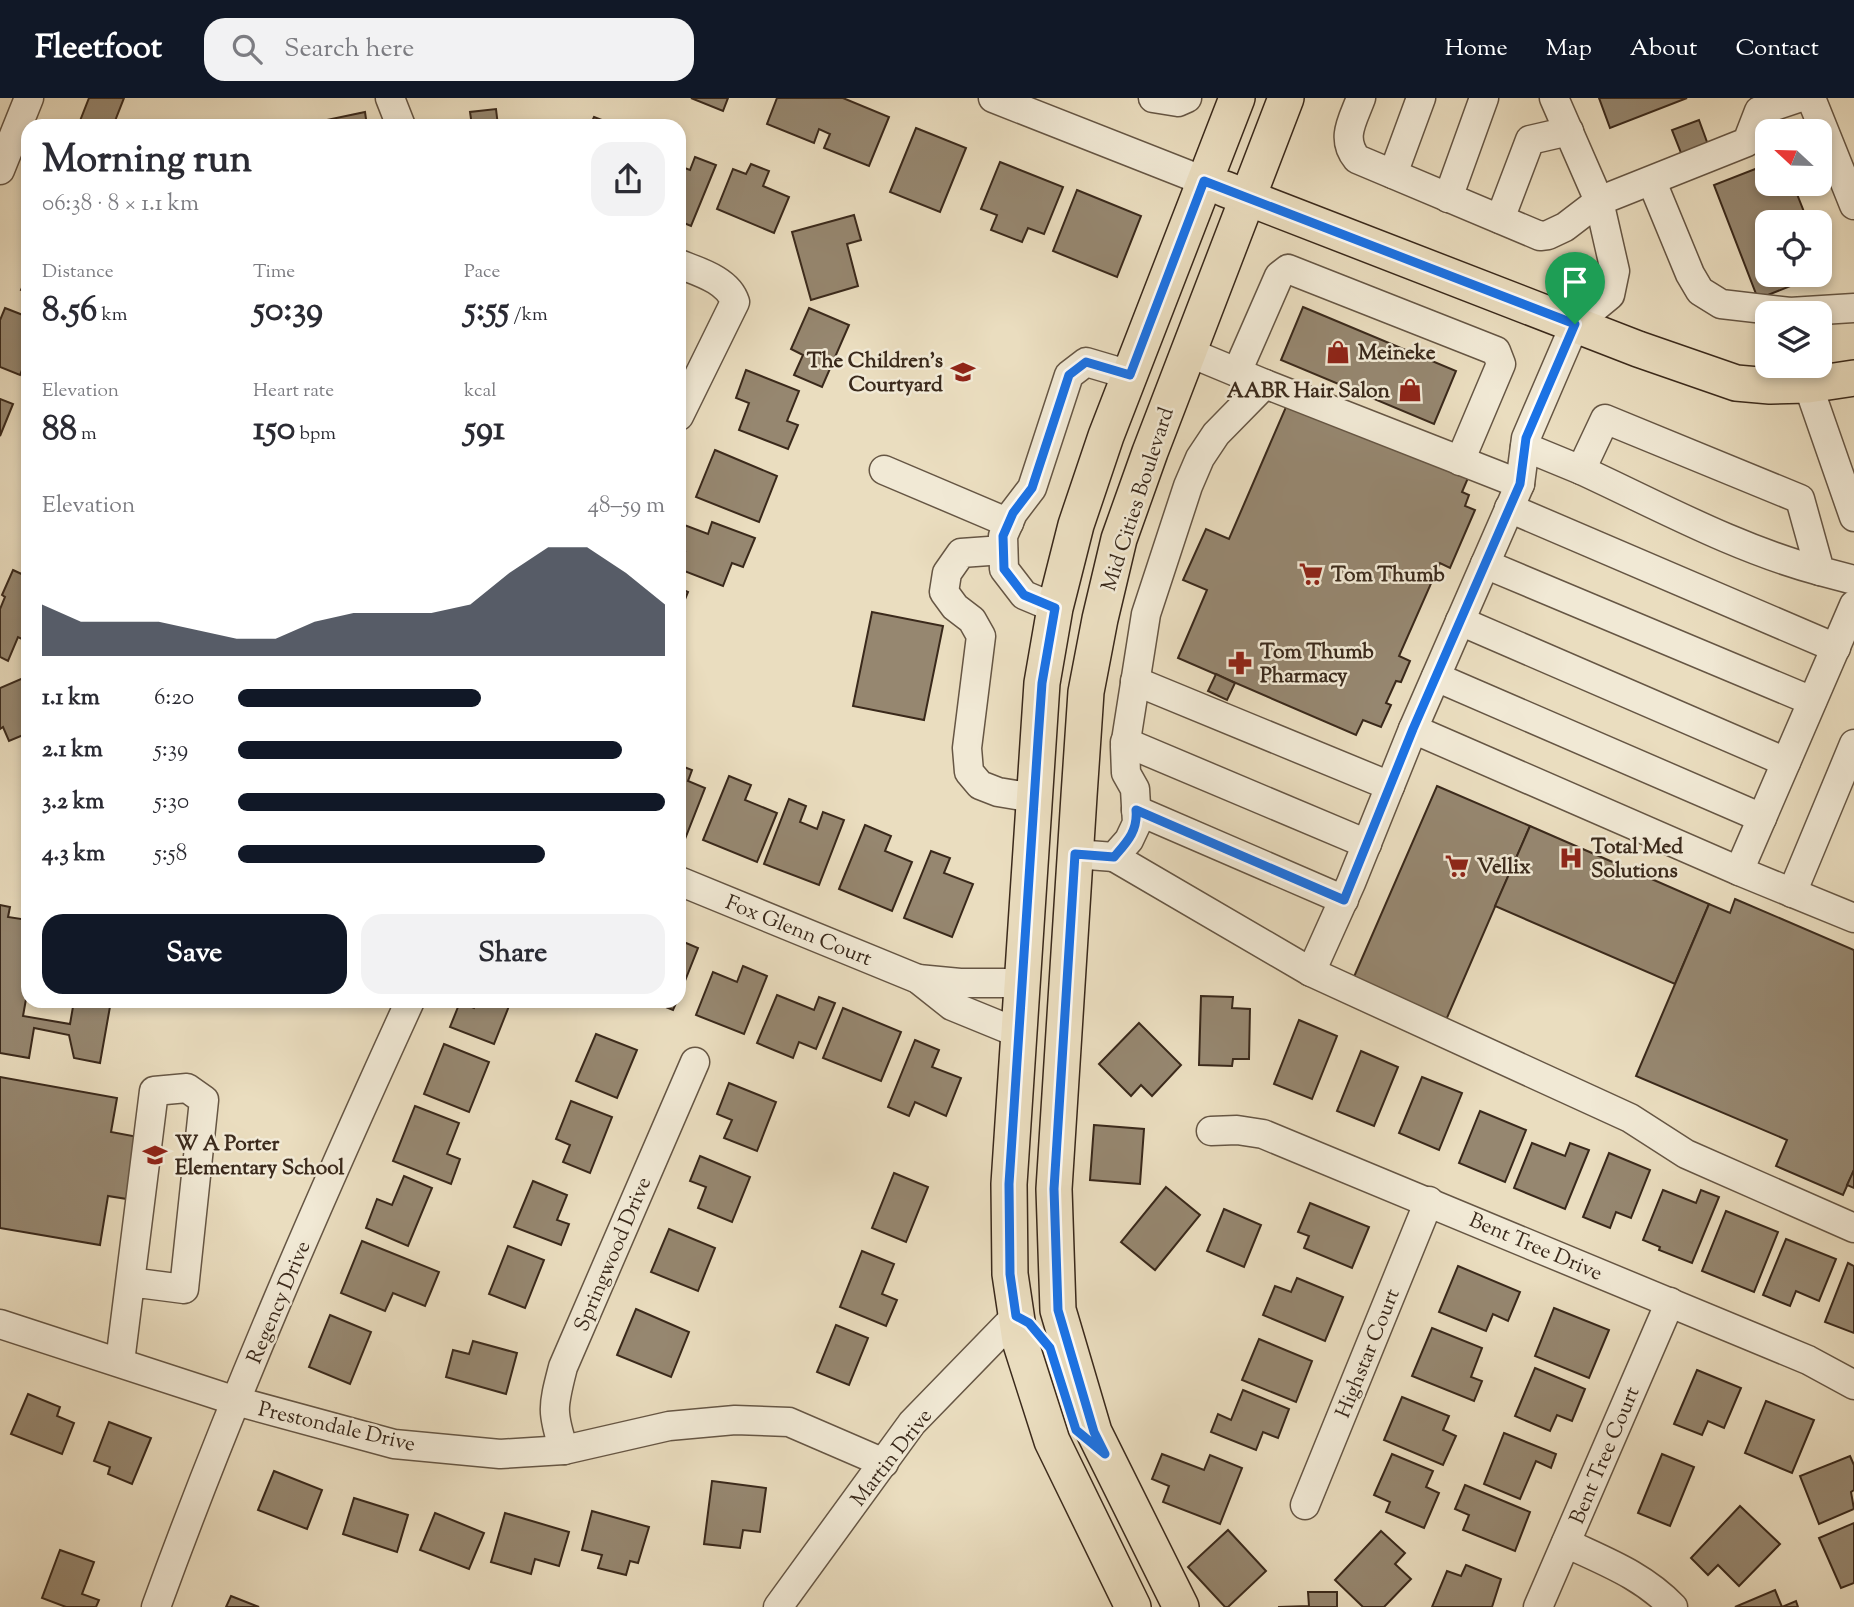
<!DOCTYPE html>
<meta charset="utf-8">
<style>
body{margin:0;font-family:"Sorts Mill Goudy",serif;background:#f2f2f3;color:#2b2b33;height:100vh;display:flex;flex-direction:column;font-size:26px;white-space:nowrap}
*{box-sizing:border-box;margin:0}
p{font-size:23px;color:#7c7c81}
.icon{flex:none;width:38px;height:38px;fill:none;stroke:currentColor;stroke-width:2;stroke-linecap:round;stroke-linejoin:round}
.map{position:relative;flex:1;overflow:hidden}
.side{position:absolute;left:21px;top:21px;width:665px;height:889px;display:flex;flex-direction:column;background:#fff;border-radius:21px;box-shadow:0 4px 10px #0003}
.side>*{flex:none}
.needle{width:46px;rotate:292deg}
.fabs{position:absolute;left:1755px;top:21px;display:grid;gap:14px}
.fabs a{display:grid;place-items:center;width:77px;height:77px;border-radius:14px;background:#fff;box-shadow:0 4px 10px #0003;font-size:35px}
.pin{position:absolute;display:grid;place-items:center;width:60px;height:60px;color:#fff;margin:-72px -30px;border-radius:50% 50% 50% 0;rotate:-45deg;box-shadow:0 0 7px #0007}
.pin .icon{rotate:45deg}
.round{display:grid;place-items:center;flex:none;width:74px;height:74px;border-radius:21px;background:#f2f2f3}
.overview{display:flex;align-items:center;justify-content:space-between;height:119px;padding:0 21px}
h1{font-size:38px;font-weight:700;line-height:52px}
.figures{display:grid;grid-template-columns:repeat(3,1fr);gap:10px;height:119px;padding:7px 21px}
.figures div{display:grid;align-content:center}
.figures b{font-size:35px;font-weight:700}
.figures small{font-size:19px;font-weight:400}
.figures p{font-size:19px}
.chart{height:196px;padding:14px 21px}
.chart p{display:flex;justify-content:space-between}
.chart svg{width:100%;height:126px;margin-top:7px;fill:#111827;opacity:.7}
.button{display:flex;gap:14px;margin-top:auto;padding:14px 21px}
.button a{flex:1;height:80px;border-radius:21px;background:#111827;color:#fff;font-size:28px;font-weight:700;line-height:80px;text-align:center}
.button a+a{background:#f2f2f3;color:#2b2b33}
ul{padding:0 21px;list-style:none;font-size:23px}
li{display:grid;grid-template-columns:112px 84px 1fr;align-items:center;height:52px}
li i{height:18px;border-radius:9px;background:#111827}
header{display:flex;align-items:center;gap:42px;box-sizing:border-box;height:98px;padding:0 35px;background:#111827;color:#fff}
header strong{font-size:33px}
nav{display:flex;gap:38px;margin-inline-start:auto;font-size:24px}
.search{width:490px;height:63px;background:#f2f2f3;display:flex;align-items:center;gap:18px;box-sizing:border-box;padding:0 24px;border-radius:21px;color:#7c7c81;font-size:26px}
.map>svg:first-child{display:block}
.building{fill:#968770;stroke:#3a291b;stroke-width:2}
.lines{fill:none;stroke-linecap:round;stroke-linejoin:round}
.minor-casing{stroke:#665644;stroke-width:31}
.major-casing{stroke:#3a291b;stroke-width:38}
.minor{stroke:#f1e9d5;stroke-width:28}
.major{stroke:#eaddbf;stroke-width:35}
.route-casing{stroke:#fff;stroke-width:14}
.route{stroke:#1a73e8;stroke-width:9}
.labels{text-anchor:middle;stroke-width:5;stroke-linejoin:round;paint-order:stroke}
.poi-label{font-size:21px;font-weight:bold;fill:#3a291b;stroke:#f1e9d5;text-anchor:start}
.street-label{font-size:21px;fill:#3a291b;stroke:#f1e9d5}
</style>
<header>
<strong>Fleetfoot</strong>
<div class="search"><svg class="icon" aria-label="search" viewBox="0 0 24 24"><circle cx="10" cy="10" r="6"/><path d="M15 15l6 6"/></svg>Search here</div>
<nav><a>Home</a><a>Map</a><a>About</a><a>Contact</a></nav>
</header>
<div class="map">
<svg width="1854" height="1509" viewBox="0 0 1854 1509">
<rect width="100%" height="100%" fill="#eaddbf"/>
<filter id="stains"><feTurbulence type="fractalNoise" baseFrequency=".00286" numOctaves="4"/><feColorMatrix values="0 0 0 0 .2 0 0 0 0 .09 0 0 0 0 .02 0 0 0 .5 -.17"/></filter>
<radialGradient id="worn" r=".72"><stop offset=".6" stop-color="#630" stop-opacity="0"/><stop offset="1" stop-color="#630" stop-opacity=".3"/></radialGradient>
<g class="building">
<polygon points="89,0 124,0 113,28 78,28"/>
<polygon points="691,0 728,0 723,13"/>
<polygon points="777,0 843,0 889,19 869,68 824,50 830,36 819,31 814,45 767,26"/>
<polygon points="1599,0 1687,0 1610,30"/>
<polygon points="496,11 498,28 472,28 470,14"/>
<polygon points="365,14 367,28 323,28 322,23"/>
<polygon points="594,19 617,28 590,28"/>
<polygon points="1699,22 1711,55 1685,65 1672,32"/>
<polygon points="916,30 966,50 940,114 890,94"/>
<polygon points="695,59 716,67 691,128 679,123 679,68 690,72"/>
<polygon points="1000,64 1063,89 1044,136 1028,130 1022,144 991,132 997,117 981,111"/>
<polygon points="751,66 769,73 763,88 789,99 774,135 717,111 733,71 746,76"/>
<polygon points="1768,66 1768,86 1793,86 1808,124 1768,124 1768,177 1818,177 1758,201 1714,87"/>
<polygon points="1077,92 1141,118 1117,179 1053,153"/>
<polygon points="854,117 861,142 847,146 858,188 811,202 792,134"/>
<polygon points="1820,155 1827,173 1820,176"/>
<polygon points="28,176 28,195 21,192"/>
<polygon points="1303,209 1456,273 1434,326 1281,262"/>
<polygon points="5,210 28,219 28,257 20,277 0,269 0,222"/>
<polygon points="809,210 849,227 822,289 794,277 803,257 791,251"/>
<polygon points="746,272 799,293 787,323 798,327 788,351 739,332 749,305 736,300"/>
<polygon points="0,301 13,306 0,338"/>
<polygon points="1289,302 1468,380 1462,394 1469,397 1465,408 1475,412 1450,470 1440,465 1399,558 1410,563 1401,584 1396,583 1386,605 1391,607 1381,629 1363,622 1356,637 1178,560 1207,492 1183,482 1206,431 1229,441"/>
<polygon points="715,352 777,378 759,424 696,399"/>
<polygon points="712,424 755,440 743,469 732,465 723,488 679,471 685,454 679,452 679,425 708,436"/>
<polygon points="13,472 28,479 28,544 18,539 8,563 0,559 0,511 5,499 2,497"/>
<polygon points="679,490 688,494 679,516"/>
<polygon points="872,514 943,528 924,622 853,608"/>
<polygon points="1216,576 1235,585 1227,602 1208,593"/>
<polygon points="28,578 28,635 9,643 3,629 0,631 0,590"/>
<polygon points="679,667 692,672 688,683 705,690 685,741 679,739"/>
<polygon points="729,678 751,687 745,702 777,715 757,764 703,742"/>
<polygon points="1437,688 1530,728 1446,922 1353,881"/>
<polygon points="789,701 806,708 800,724 817,731 823,714 844,722 819,787 764,766"/>
<polygon points="865,727 891,738 885,753 912,764 892,813 839,791"/>
<polygon points="1530,728 1709,806 1675,886 1495,808"/>
<polygon points="931,753 950,760 944,775 973,786 952,839 904,820"/>
<polygon points="1735,801 1854,852 1854,1072 1843,1097 1776,1068 1787,1042 1636,978 1709,806 1730,815"/>
<polygon points="0,807 10,809 8,819 28,822 28,890 23,918 70,926 74,903 111,903 100,965 74,960 69,937 34,930 29,960 0,955"/>
<polygon points="679,842 698,850 679,898"/>
<polygon points="743,868 767,878 744,936 696,917 713,874 737,884"/>
<polygon points="777,897 814,912 819,899 835,905 816,951 799,944 793,960 757,945"/>
<polygon points="1201,898 1233,899 1232,910 1250,911 1249,961 1233,961 1232,968 1199,967"/>
<polygon points="477,903 511,903 494,946 450,929 460,904 474,910"/>
<polygon points="659,903 677,903 673,912 658,906"/>
<polygon points="843,910 901,934 881,983 823,960"/>
<polygon points="1299,922 1337,938 1312,1001 1274,986"/>
<polygon points="1139,925 1181,967 1152,998 1141,987 1131,998 1099,966"/>
<polygon points="596,936 637,952 617,1000 576,983"/>
<polygon points="915,942 939,952 932,969 961,980 946,1018 915,1004 909,1018 888,1009"/>
<polygon points="444,946 489,964 469,1014 424,996"/>
<polygon points="1361,953 1398,969 1374,1028 1337,1013"/>
<polygon points="0,979 117,1000 111,1034 138,1039 127,1101 108,1098 100,1147 0,1130"/>
<polygon points="1422,979 1462,995 1439,1052 1399,1035"/>
<polygon points="729,985 776,1004 757,1053 724,1040 732,1022 717,1016"/>
<polygon points="571,1003 612,1019 590,1075 563,1064 570,1047 556,1041"/>
<polygon points="415,1008 459,1025 447,1056 460,1061 451,1086 393,1063"/>
<polygon points="1480,1013 1526,1032 1505,1084 1459,1065"/>
<polygon points="1094,1027 1144,1031 1140,1086 1090,1082"/>
<polygon points="1532,1045 1565,1058 1570,1045 1589,1052 1565,1111 1514,1090"/>
<polygon points="1609,1055 1650,1072 1631,1120 1616,1114 1610,1130 1583,1119"/>
<polygon points="700,1058 750,1079 732,1124 698,1110 706,1089 690,1083"/>
<polygon points="1854,1072 1854,1090 1847,1087"/>
<polygon points="894,1075 928,1089 906,1144 872,1130"/>
<polygon points="404,1078 432,1090 408,1148 366,1130 377,1101 392,1107"/>
<polygon points="533,1083 567,1097 557,1122 569,1126 561,1147 514,1129"/>
<polygon points="1166,1089 1200,1117 1155,1172 1121,1144"/>
<polygon points="1663,1092 1696,1105 1701,1092 1719,1099 1692,1165 1659,1152 1660,1149 1643,1142"/>
<polygon points="1310,1105 1369,1129 1352,1170 1304,1150 1309,1138 1298,1134"/>
<polygon points="1224,1111 1261,1127 1244,1169 1207,1153"/>
<polygon points="1726,1113 1778,1134 1754,1194 1702,1173"/>
<polygon points="669,1131 715,1150 698,1193 651,1174"/>
<polygon points="1786,1141 1836,1161 1819,1203 1796,1193 1790,1208 1763,1197"/>
<polygon points="362,1143 439,1174 425,1208 393,1195 385,1213 341,1195"/>
<polygon points="508,1148 544,1162 525,1210 489,1196"/>
<polygon points="862,1153 894,1166 882,1196 897,1202 886,1228 840,1209"/>
<polygon points="1848,1165 1854,1168 1854,1235 1825,1224"/>
<polygon points="1458,1168 1520,1194 1508,1223 1493,1216 1486,1233 1439,1214"/>
<polygon points="1297,1180 1343,1199 1325,1243 1263,1217 1275,1188 1291,1194"/>
<polygon points="1554,1210 1609,1232 1589,1280 1535,1258"/>
<polygon points="636,1211 689,1234 671,1279 617,1257"/>
<polygon points="330,1217 371,1234 350,1286 309,1269"/>
<polygon points="836,1227 868,1240 849,1287 817,1274"/>
<polygon points="1432,1230 1482,1250 1471,1279 1482,1283 1474,1303 1412,1278"/>
<polygon points="1259,1241 1312,1263 1296,1304 1242,1282"/>
<polygon points="473,1243 517,1255 506,1296 446,1279 453,1252 469,1256"/>
<polygon points="1535,1270 1585,1291 1572,1323 1557,1317 1550,1333 1515,1318"/>
<polygon points="1697,1272 1741,1290 1724,1330 1708,1323 1702,1337 1674,1326"/>
<polygon points="1243,1292 1289,1311 1278,1340 1263,1334 1256,1352 1211,1334 1218,1316 1231,1322"/>
<polygon points="28,1296 60,1309 57,1318 74,1325 62,1356 11,1336"/>
<polygon points="1402,1299 1449,1318 1443,1332 1456,1338 1443,1367 1384,1342"/>
<polygon points="1766,1303 1814,1322 1792,1375 1745,1355"/>
<polygon points="109,1324 151,1340 132,1386 108,1376 110,1369 94,1363"/>
<polygon points="1504,1335 1556,1356 1551,1370 1536,1363 1520,1401 1484,1386"/>
<polygon points="1162,1356 1204,1372 1210,1357 1242,1370 1220,1426 1163,1404 1169,1388 1152,1381"/>
<polygon points="1392,1356 1433,1373 1426,1389 1439,1395 1424,1430 1386,1414 1390,1404 1374,1397"/>
<polygon points="1662,1356 1694,1369 1670,1428 1638,1415"/>
<polygon points="1850,1358 1854,1367 1854,1392 1851,1394 1854,1411 1819,1426 1800,1378"/>
<polygon points="274,1373 322,1392 307,1431 258,1412"/>
<polygon points="712,1383 766,1390 760,1434 743,1432 740,1450 704,1446"/>
<polygon points="1465,1387 1530,1414 1515,1453 1463,1432 1469,1417 1455,1411"/>
<polygon points="354,1400 408,1417 397,1454 343,1436"/>
<polygon points="1740,1408 1780,1446 1739,1488 1718,1467 1708,1477 1691,1460"/>
<polygon points="592,1413 649,1429 638,1465 630,1463 626,1477 598,1470 602,1457 582,1452"/>
<polygon points="435,1415 484,1435 469,1471 420,1452"/>
<polygon points="505,1415 569,1434 559,1468 535,1461 531,1476 491,1464"/>
<polygon points="1854,1425 1854,1485 1841,1490 1819,1440"/>
<polygon points="1228,1432 1266,1473 1228,1509 1225,1509 1188,1469"/>
<polygon points="1381,1433 1405,1455 1395,1466 1411,1481 1384,1509 1363,1509 1335,1482"/>
<polygon points="60,1452 94,1464 82,1496 99,1502 96,1509 66,1509 42,1500"/>
<polygon points="1466,1467 1501,1481 1492,1509 1432,1509 1447,1473 1461,1478"/>
<polygon points="1775,1492 1782,1509 1796,1503 1798,1509 1735,1509"/>
<polygon points="1308,1494 1337,1494 1337,1509 1278,1509 1309,1508"/>
<polygon points="231,1498 259,1509 226,1509"/>
</g>
<g class="lines">
<g class="minor-casing">
<g id="minor">
<polyline points="390,0 401,28"/>
<polyline points="993,0 1204,83"/>
<polyline points="1153,0 1178,4 1187,0"/>
<path d="M1361 0C1353 22 1340 40 1357 61L1540 138 1548 137 1565 129 1599 103 1747 44 1759 13 1798 0"/>
<polyline points="1554,0 1599,103 1615,173 1610,197 1575,226 1526,340 1520,386 1413,631 1739,773"/>
<polyline points="1811,0 1854,107"/>
<polyline points="0,72 29,0"/>
<polyline points="1393,76 1421,0"/>
<polyline points="1652,84 1690,176 1700,193 1721,206 1790,214 1854,210"/>
<polyline points="1448,100 1484,0"/>
<polyline points="1500,121 1530,42 1569,33"/>
<path d="M679 166C699 174 728 182 735 204L679 318"/>
<polyline points="1237,274 1279,178 1288,171 1496,253 1501,266 1460,363"/>
<polyline points="1265,286 1520,386"/>
<polyline points="1808,287 1854,419"/>
<polyline points="1525,349 1581,372 1605,321 1800,401 1820,473 1854,482"/>
<polyline points="884,372 1009,425"/>
<path d="M1581 372C1659 408 1737 451 1820 473"/>
<polyline points="1509,410 1836,550"/>
<polyline points="1003,452 961,455 947,475 944,494 955,509 972,522 981,538 967,650 969,674 980,687 998,694 1034,700"/>
<polyline points="1485,466 1812,603"/>
<polyline points="1854,507 1739,773 1854,820"/>
<polyline points="1055,510 1024,497 1004,471 1003,438 1013,415 1032,390 1069,277 1086,264 1130,277"/>
<polyline points="1460,523 1786,664"/>
<polyline points="1436,579 1762,720"/>
<polyline points="1135,583 1390,688"/>
<polyline points="1125,644 1367,746"/>
<polyline points="1136,712 1344,802"/>
<polyline points="1075,756 1114,759 1129,742 1137,725 1135,691 1126,675 1125,649 1146,516 1188,388 1200,360 1216,336 1265,286 1188,254"/>
<polyline points="1114,759 1311,874 1351,785 1413,631"/>
<polyline points="679,783 918,881 952,908 1018,935"/>
<polyline points="1792,795 1854,646"/>
<polyline points="1311,874 1630,1020 1686,1056 1854,1130"/>
<polyline points="918,881 960,885 1021,885"/>
<polyline points="1211,1033 1237,1032 1263,1036 1808,1262 1854,1287"/>
<polyline points="0,1226 236,1303 394,1346 500,1356 564,1352 669,1328 735,1322 789,1324 884,1365"/>
<polyline points="120,1264 154,993 187,990 204,1002 184,1191 130,1184"/>
<path d="M564 1352C551 1313 553 1308 563 1269L695 964"/>
<polyline points="1305,1407 1429,1103"/>
<path d="M1566 1445C1606 1464 1642 1477 1673 1509"/>
<path d="M156 1509C231 1303 319 1102 410 903"/>
<polyline points="778,1509 912,1325 1016,1218"/>
<polyline points="1538,1509 1670,1204"/>
</g>
</g>
<g class="major-casing">
<g id="major">
<polyline points="1225,91 1638,251 1736,285 1770,288 1808,287 1854,280"/>
<polyline points="1133,1509 1052,1343 1020,1243 1010,1176 1009,1086 1042,585 1055,510 1076,427 1106,338 1237,0"/>
<polyline points="1181,1509 1094,1334 1058,1212 1054,1091 1079,698 1086,594 1100,521 1119,441 1150,354 1286,0"/>
</g>
</g>
<use href="#minor" class="minor"/>
<use href="#major" class="major"/>
</g>
<g class="lines">
<g class="route-casing">
<path id="route" d="M1204 83 1575 226 1526 340 1520 386 1413 631 1344 802 1136 712C1138 733 1127 744 1114 759L1075 756 1054 1091 1058 1212 1094 1334 1105 1356 1076 1332 1050 1250 1029 1225 1016 1218 1010 1176 1009 1086 1038 642 1042 585 1055 510 1024 497 1004 471 1003 438 1013 415 1032 390 1069 277 1086 264 1130 277Z"/>
</g>
<use href="#route" class="route"/>
</g>
<defs>
<g id="shop-bare" transform="scale(1.89)"><path d="M-5-2.5h2.3a2.7 3.5 0 0 1 5.4 0H5L5.5 6h-11ZM-1.5-2.5h3a1.5 2.3 0 0 0-3 0Z" fill="#8f2418" stroke="#f1e9d5" stroke-width="2.5" paint-order="stroke"/></g>
<g id="school-bare" transform="scale(1.89)"><path d="M0-5L7-2L0 1L-7-2ZM-4 1L0 2.5L4 1V4Q0 6-4 4Z" fill="#8f2418" stroke="#f1e9d5" stroke-width="2.5" paint-order="stroke"/></g>
<g id="supermarket-bare" transform="scale(1.89)"><path d="M-6-5.5h2.5l.6 2H6L4.5 2H-2.5L-4.4-4H-6ZM-1.5 3.2a1.3 1.3 0 1 0 .1 0ZM3 3.2a1.3 1.3 0 1 0 .1 0Z" fill="#8f2418" stroke="#f1e9d5" stroke-width="2.5" paint-order="stroke"/></g>
<g id="pharmacy-bare" transform="scale(1.89)"><path d="M-2-6h4v4h4v4h-4v4h-4v-4h-4v-4h4Z" fill="#8f2418" stroke="#f1e9d5" stroke-width="2.5" paint-order="stroke"/></g>
<g id="hospital-bare" transform="scale(1.89)"><path d="M-5-5h3v3.5h4V-5h3V5h-3V1.5h-4V5h-3Z" fill="#8f2418" stroke="#f1e9d5" stroke-width="2.5" paint-order="stroke"/></g>
</defs>
<g fill-rule="evenodd">
<use href="#shop-bare" x="1338" y="254"/>
<use href="#school-bare" x="963" y="274"/>
<use href="#shop-bare" x="1410" y="292"/>
<use href="#supermarket-bare" x="1311" y="476"/>
<use href="#pharmacy-bare" x="1240" y="565"/>
<use href="#hospital-bare" x="1571" y="760"/>
<use href="#supermarket-bare" x="1457" y="768"/>
<use href="#school-bare" x="155" y="1057"/>
</g>
<g class="labels">
<g class="poi-label">
<text x="1358" y="261">Meineke</text>
<text x="943" y="269" text-anchor="end">The Children's<tspan x="943" dy="24">Courtyard</tspan></text>
<text x="1390" y="299" text-anchor="end">AABR Hair Salon</text>
<text x="1331" y="483">Tom Thumb</text>
<text x="1260" y="560">Tom Thumb<tspan x="1260" dy="24">Pharmacy</tspan></text>
<text x="1591" y="755">Total Med<tspan x="1591" dy="24">Solutions</tspan></text>
<text x="1477" y="775">Vellix</text>
<text x="175" y="1052">W A Porter<tspan x="175" dy="24">Elementary School</tspan></text>
</g>
<g class="street-label">
<text transform="translate(1137 401) rotate(-72)" y="7">Mid Cities Boulevard</text>
<text transform="translate(799 832) rotate(22)" y="7">Fox Glenn Court</text>
<text transform="translate(1536 1148) rotate(23)" y="7">Bent Tree Drive</text>
<text transform="translate(612 1156) rotate(-67)" y="7">Springwood Drive</text>
<text transform="translate(278 1204) rotate(-67)" y="7">Regency Drive</text>
<text transform="translate(1367 1255) rotate(-68)" y="7">Highstar Court</text>
<text transform="translate(337 1328) rotate(13)" y="7">Prestondale Drive</text>
<text transform="translate(1604 1357) rotate(-67)" y="7">Bent Tree Court</text>
<text transform="translate(891 1359) rotate(-52)" y="7">Martin Drive</text>
</g>
</g>
<rect width="100%" height="100%" filter="url(#stains)"/>
<rect width="100%" height="100%" fill="url(#worn)"/>
</svg>
<div class="fabs">
<a><svg class="needle" viewBox="-14 -14 28 28"><path d="M0-13l5 13h-10z" fill="#e53935"/><path d="M0 13l5-13h-10z" fill="#7c7c81"/></svg></a>
<a><svg class="icon" aria-label="locate" viewBox="0 0 24 24"><circle cx="12" cy="12" r="6"/><path d="M12 2v4M12 18v4M2 12h4M18 12h4"/></svg></a>
<a><svg class="icon" aria-label="layers" viewBox="0 0 24 24"><path d="M12 4l9 5-9 5-9-5zM3 14l9 5 9-5"/></svg></a>
</div>
<div class="pin" style="left:1575px;top:226px;background:#1e9e55"><svg class="icon" aria-label="arrive" viewBox="0 0 24 24"><path d="M6 21V4h12l-3 4 3 4H6"/></svg></div>
<section class="side">
<div class="overview"><div><h1>Morning run</h1><p>06:38 · 8 × 1.1 km</p></div><a class="round"><svg class="icon" aria-label="share" viewBox="0 0 24 24"><path d="M12 15V3M7 8l5-5 5 5M5 13v7h14v-7"/></svg></a></div>
<div class="figures">
<div><p>Distance</p><b>8.56<small> km</small></b></div>
<div><p>Time</p><b>50:39</b></div>
<div><p>Pace</p><b>5:55<small> /km</small></b></div>
</div>
<div class="figures">
<div><p>Elevation</p><b>88<small> m</small></b></div>
<div><p>Heart rate</p><b>150<small> bpm</small></b></div>
<div><p>kcal</p><b>591</b></div>
</div>
<div class="chart"><p><span>Elevation</span>48–59 m</p>
<svg viewBox="0 0 160 44" preserveAspectRatio="none"><path d="M0 44V26L10 32L20 32L30 32L40 35L50 38L60 38L70 32L80 29L90 29L100 29L110 26L120 15L130 6L140 6L150 15L160 26V44z"/></svg>
</div>
<ul>
<li><b>1.1 km</b>6:20<i style="width:57%"></i></li>
<li><b>2.1 km</b>5:39<i style="width:90%"></i></li>
<li><b>3.2 km</b>5:30<i style="width:100%"></i></li>
<li><b>4.3 km</b>5:58<i style="width:72%"></i></li>
</ul>
<div class="button"><a>Save</a><a>Share</a></div>
</section>
</div>
